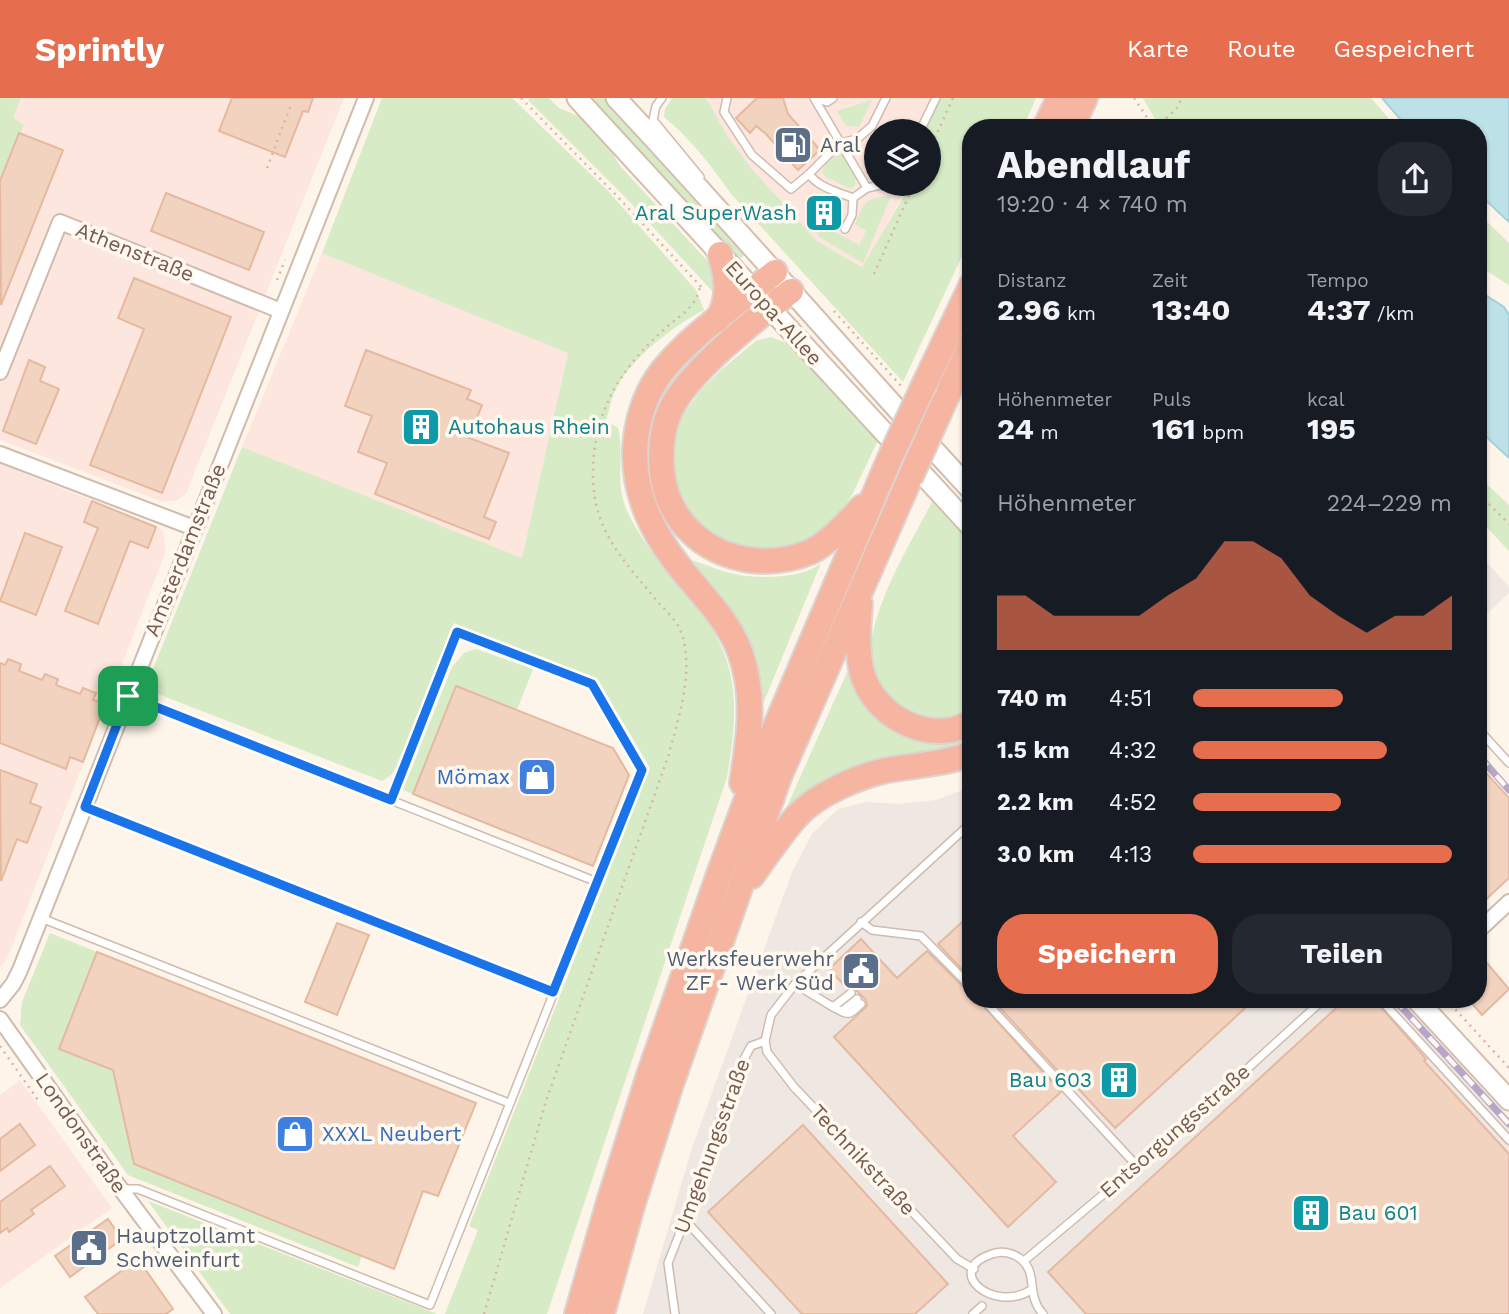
<!DOCTYPE html>
<html lang="de">
<meta charset="utf-8">
<style>
body{margin:0;font-family:"Work Sans",sans-serif;background:#242831;color:#f1f3f6;height:100vh;display:flex;flex-direction:column;font-size:26px;white-space:nowrap}
*{box-sizing:border-box;margin:0}
p{font-size:23px;color:#9ea1a6}
.icon{flex:none;width:38px;height:38px;fill:none;stroke:currentColor;stroke-width:2;stroke-linecap:round;stroke-linejoin:round}
.map{position:relative;flex:1;overflow:hidden}
.sheet{position:absolute;left:962px;top:21px;width:525px;height:889px;display:flex;flex-direction:column;background:#171b24;border-radius:28px;box-shadow:0 2px 5px #0004}
.sheet>*{flex:none}
.buttons{position:absolute;left:864px;top:21px;display:grid;gap:14px}
.buttons a{display:grid;place-items:center;width:77px;height:77px;border-radius:50%;background:#171b24;box-shadow:0 2px 5px #0004;font-size:35px}
.pin{position:absolute;display:grid;place-items:center;width:60px;height:60px;color:#fff;margin:-30px;border-radius:14px;box-shadow:0 4px 10px #0006}
.round{display:grid;place-items:center;flex:none;width:74px;height:74px;border-radius:28px;background:#242831}
.headline{display:flex;align-items:center;justify-content:space-between;height:119px;padding:0 35px}
h1{font-size:38px;font-weight:700;line-height:52px}
.stats{display:grid;grid-template-columns:repeat(3,1fr);gap:10px;height:119px;padding:7px 35px}
.stats div{display:grid;align-content:center}
.stats b{font-size:30px;font-weight:700}
.stats small{font-size:19px;font-weight:400}
.stats p{font-size:19px}
.chart{height:196px;padding:14px 35px}
.chart p{display:flex;justify-content:space-between}
.chart svg{width:100%;height:126px;margin-top:7px;fill:#e66e4f;opacity:.7}
.cta{display:flex;gap:14px;margin-top:auto;padding:14px 35px}
.cta a{flex:1;height:80px;border-radius:28px;background:#e66e4f;color:#fff;font-size:28px;font-weight:700;line-height:80px;text-align:center}
.cta a+a{background:#242831;color:#f1f3f6}
ul{padding:0 35px;list-style:none;font-size:23px}
li{display:grid;grid-template-columns:112px 84px 1fr;align-items:center;height:52px}
li i{height:18px;border-radius:9px;background:#e66e4f}
header{display:flex;align-items:center;gap:42px;box-sizing:border-box;height:98px;padding:0 35px;background:#e66e4f;color:#fff}
header strong{font-size:33px}
nav{display:flex;gap:38px;margin-inline-start:auto;font-size:24px}
.map>svg:first-child{display:block}
.commercial{fill:#fde6dd}
.industrial{fill:#eee7e2}
.green{fill:#d6ebc6}
.water{fill:#bce1e7;stroke:#a3d1d9;stroke-width:2}
.building{fill:#f2d3c0;stroke:#e5b9a0;stroke-width:2}
.lines{fill:none;stroke-linecap:round;stroke-linejoin:round}
.lane-casing{stroke:#cfbcae;stroke-width:10}
.street-casing{stroke:#cfbcae;stroke-width:18}
.secondary-casing{stroke:#d4beae;stroke-width:23}
.highway-casing{stroke:#dcd4d0;stroke-width:28}
.path{stroke:#d8b6a3;stroke-width:2.5;stroke-dasharray:2 5;stroke-linecap:butt}
.lane{stroke:#fff;stroke-width:7}
.street{stroke:#fff;stroke-width:14}
.secondary{stroke:#fff;stroke-width:19}
.highway{stroke:#f6b5a0;stroke-width:24}
.rail-casing{stroke:#b7a6c7;stroke-width:7}
.rail{stroke:#fff9ef;stroke-width:4.5;stroke-dasharray:13;stroke-linecap:butt}
.highway-bridge-casing{stroke:#dcd4d0;stroke-width:28;stroke-linecap:butt}
.highway-bridge{stroke:#f6b5a0;stroke-width:24}
.route-casing{stroke:#fff;stroke-width:14}
.route{stroke:#1a73e8;stroke-width:9}
.labels{text-anchor:middle;stroke-width:7;stroke-linejoin:round;paint-order:stroke}
.service-label{font-size:21px;fill:#4e5e75;stroke:#fff9ef;text-anchor:start}
.culture-label{font-size:21px;fill:#0d838f;stroke:#fff9ef;text-anchor:end}
.street-label{font-size:21px;fill:#775b4c;stroke:#fff9ef}
.shop-label{font-size:21px;fill:#366cbe;stroke:#fff9ef;text-anchor:end}
</style>
<header>
<strong>Sprintly</strong>
<nav><a>Karte</a><a>Route</a><a>Gespeichert</a></nav>
</header>
<div class="map">
<svg width="1509" height="1216" viewBox="0 0 1509 1216">
<rect width="100%" height="100%" fill="#fdf5e9"/>
<g class="commercial">
<polygon points="21,0 344,0 186,396 178,402 163,404 0,342 0,83 24,27 13,20"/>
<polygon points="706,0 949,0 929,33 877,33 877,86 909,86 863,169 817,143 752,71 728,39"/>
<polygon points="322,155 568,254 522,461 242,349"/>
<polygon points="0,366 157,428 163,433 166,453 7,861 0,870"/>
<polygon points="20,982 112,1110 0,1190 0,997"/>
</g>
<g class="industrial">
<polygon points="1479,456 1509,489 1509,495 1479,523"/>
<polygon points="971,689 971,901 1401,901 1509,1019 1509,1216 643,1216 692,1050 793,772 812,736 838,711 867,704 898,706 936,702"/>
</g>
<g class="green">
<polygon points="0,0 21,0 13,20 24,27 0,83"/>
<path d="M382 0H512L608 93 696 192 704 212C674 227 627 263 614 295 610 305 608 316 605 327L611 326 618 330C625 357 614 385 627 413 641 442 661 467 681 492 692 505 706 519 714 534 741 582 736 627 727 679L547 1216H445L478 1132 469 1128 650 670 597 580 454 525 397 668 391 677 382 683 145 591 242 349 522 460 568 255 322 155Z"/>
<polygon points="530,0 549,0 559,10 583,20 606,45 620,68 713,169 715,196 628,102 528,2"/>
<polygon points="589,0 604,0 747,154 739,162 654,67"/>
<path d="M672 0H706L728 39 752 71 817 143 862 169 904 98 907 86H929V33H921L937 0H1036L1023 30H971V139L903 284 732 97C712 69 691 41 664 19L665 11Z"/>
<polygon points="1143,0 1371,0 1397,30 1160,30"/>
<polygon points="872,2 859,29 846,28 837,13"/>
<path d="M841 56C849 61 857 77 855 87L851 91 826 79 822 74C825 66 833 58 841 56Z"/>
<path d="M891 98 863 165 819 139 810 120 832 127 831 132 859 147 866 133 855 126C865 103 865 100 891 98Z"/>
<polygon points="1479,116 1509,145 1509,187 1479,168"/>
<polygon points="771,239 789,246 802,257 878,342 852,397 837,419 821,434 802,446 784,453 727,449 689,418 673,386 673,338 679,322 702,291 721,272 756,243"/>
<polygon points="1479,379 1509,407 1509,453 1479,421"/>
<path d="M932 404 971 445V619C967 621 961 624 956 625 948 626 905 617 900 611 892 602 876 589 873 578 858 528 909 449 932 404Z"/>
<path d="M692 462C706 467 720 473 735 476 757 481 804 481 821 465L758 618C773 556 728 507 692 462Z"/>
<polygon points="476,551 533,571 517,612 456,588 413,696 403,692 452,569 464,555"/>
<polygon points="853,561 859,590 948,644 971,644 785,713"/>
<polygon points="50,835 97,854 59,951 113,972 134,1066 362,1158 358,1169 128,1077 20,927 22,904"/>
<polygon points="148,1103 435,1215 437,1216 230,1216"/>
</g>
<g class="water">
<polygon points="1382,0 1509,0 1509,124 1479,96 1479,30 1408,30"/>
<polygon points="1479,193 1504,209 1509,217 1509,360 1479,332"/>
</g>
<g class="building">
<polygon points="232,0 313,0 308,14 303,13 285,59 219,33"/>
<polygon points="757,0 783,0 788,16 820,52 798,72 766,36 756,28 750,35 736,20"/>
<polygon points="19,35 63,52 1,207 0,83"/>
<polygon points="166,95 264,134 249,172 151,133"/>
<polygon points="816,104 839,115 834,126 810,115"/>
<polygon points="134,180 231,219 162,395 90,367 144,231 118,220"/>
<polygon points="366,252 471,292 467,301 482,307 469,340 509,355 484,419 496,424 489,441 375,396 387,365 358,354 372,318 345,308"/>
<polygon points="29,262 45,269 40,283 59,291 36,346 3,333"/>
<polygon points="92,403 156,429 148,450 130,443 98,526 65,513 98,430 84,424"/>
<polygon points="25,435 62,449 36,517 0,503"/>
<polygon points="8,561 21,566 19,573 42,582 45,576 58,581 56,587 80,596 83,590 96,595 93,602 105,606 83,664 70,659 66,671 0,645 0,565 5,567"/>
<polygon points="456,588 613,650 629,677 593,768 413,696"/>
<polygon points="1479,667 1509,700 1509,780 1479,808"/>
<polygon points="0,672 37,686 30,705 41,709 27,745 17,741 1,783"/>
<polygon points="971,816 971,881 938,846"/>
<polygon points="337,825 369,837 337,917 305,904"/>
<polygon points="861,841 897,880 927,853 967,893 971,895 971,901 977,901 1061,994 1013,1038 1056,1084 1008,1129 834,939 867,908 866,902 855,891 847,890 829,871"/>
<polygon points="97,854 476,1005 438,1098 423,1093 394,1171 134,1066 113,972 59,951"/>
<polygon points="1487,865 1509,891 1482,917 1468,901 1479,901 1479,873"/>
<polygon points="992,901 1255,901 1115,1030 1072,984 1070,986"/>
<polygon points="1346,901 1374,901 1426,961 1424,963 1509,1056 1509,1216 1086,1216 1048,1174"/>
<polygon points="20,1026 35,1047 0,1073 0,1041"/>
<polygon points="803,1027 948,1186 915,1216 802,1216 708,1114"/>
<polygon points="50,1068 65,1088 31,1112 34,1116 9,1134 7,1130 0,1135 0,1104"/>
<polygon points="108,1121 122,1141 70,1179 55,1158"/>
<polygon points="138,1161 173,1211 166,1216 98,1216 85,1199"/>
</g>
<g class="lines">
<g class="lane-casing">
<g id="lane">
<polyline points="662,0 656,8 653,22 700,79"/>
<polyline points="727,0 724,14 752,57 791,91 809,76 840,45 857,41 872,28 886,0"/>
<polyline points="814,0 867,90"/>
<polyline points="815,0 827,4 833,0"/>
<polyline points="920,33 936,0"/>
<path d="M809 76C819 90 838 94 853 100L867 90 885 86"/>
<polyline points="845,131 852,117 853,100"/>
<polyline points="129,598 597,784"/>
<polyline points="1479,632 1509,665"/>
<polyline points="85,709 553,894"/>
<polyline points="971,725 795,886 771,917 765,943 767,954 794,989 957,1161 974,1171"/>
<polyline points="41,820 509,1005"/>
<polyline points="861,824 872,832 921,838 971,889"/>
<polyline points="795,886 833,909 851,895"/>
<polyline points="983,901 1137,1068"/>
<polyline points="1380,901 1509,1042"/>
<path d="M833 909C849 917 848 919 861 906"/>
<polyline points="842,913 857,901"/>
<polyline points="122,1091 138,1091 430,1207 642,672 592,586 457,534 392,702"/>
<polyline points="685,1122 771,1216"/>
<polyline points="1024,1163 1181,1031 1324,901"/>
<path d="M1031 1192C993 1216 942 1172 992 1156 1002 1152 1014 1155 1022 1162 1038 1176 1026 1198 1043 1216"/>
<polyline points="675,1216 668,1165 694,1099 734,980 751,948 765,943"/>
<polyline points="973,1216 982,1208"/>
</g>
</g>
<g class="street-casing">
<g id="street">
<polyline points="0,274 60,124 281,213"/>
<polyline points="0,356 194,430"/>
<polyline points="1479,832 1509,804"/>
<polyline points="0,902 13,886 20,872 366,0"/>
<polyline points="0,921 114,1082 214,1216"/>
</g>
</g>
<g class="secondary-casing">
<g id="secondary">
<polyline points="577,0 971,429"/>
<path d="M616 0C737 129 851 263 971 392"/>
<polyline points="1416,901 1509,1002"/>
</g>
</g>
<g class="highway-casing">
<g id="highway">
<polyline points="1045,30 1059,0"/>
<polyline points="1071,30 1085,0"/>
<path d="M791 193C757 220 689 273 671 311 661 331 660 353 662 374 668 427 710 461 763 463 778 463 796 460 810 454 830 444 847 425 862 409"/>
<path d="M717 222C731 200 727 179 720 156"/>
<polyline points="925,285 971,188"/>
<polyline points="944,304 971,245"/>
<path d="M860 506C858 529 856 558 864 581 877 614 914 638 951 632 957 631 965 627 971 625"/>
<path d="M742 685C749 640 756 598 740 554 728 522 703 498 682 472 651 434 630 390 636 340 639 316 648 291 663 272 694 234 738 206 775 174"/>
<path d="M752 778C766 758 781 736 797 718 817 696 859 678 887 672 916 667 943 666 971 656"/>
<polyline points="577,1216 609,1104 649,977 719,776 760,665 890,360"/>
<polyline points="602,1216 632,1108 671,986 779,679 910,380"/>
</g>
</g>
<g class="path">
<polyline points="521,0 616,97 704,192"/>
<polyline points="1134,0 1154,30"/>
<polyline points="1156,30 1177,10 1182,0"/>
<polyline points="929,53 953,0"/>
<polyline points="267,70 291,7"/>
<polyline points="874,176 914,86"/>
<polyline points="277,182 285,162"/>
<polyline points="834,213 902,289"/>
<polyline points="1479,396 1509,426"/>
<polyline points="1446,901 1509,970"/>
<polyline points="0,948 40,1005"/>
<path d="M484 1216 546 1003 668 659C678 622 695 572 681 534 677 523 666 513 658 504 626 465 594 435 593 380 592 314 620 270 668 228 682 216 697 208 700 188"/>
</g>
<use href="#lane" class="lane"/>
<use href="#street" class="street"/>
<use href="#secondary" class="secondary"/>
<use href="#highway" class="highway"/>
<g class="rail-casing">
<g id="rail">
<polyline points="1479,658 1509,692"/>
<polyline points="1394,901 1509,1026"/>
</g>
</g>
<use href="#rail" class="rail"/>
<g class="highway-bridge-casing">
<g id="highway-bridge">
<polyline points="890,360 925,285"/>
<polyline points="910,380 944,304"/>
</g>
</g>
<use href="#highway-bridge" class="highway-bridge"/>
</g>
<g class="lines">
<g class="route-casing">
<polygon id="route" points="457,534 592,586 642,672 553,894 85,709 128,598 391,702"/>
</g>
<use href="#route" class="route"/>
</g>
<defs>
<g id="fuel-square" transform="scale(2.0125)"><rect x="-9" y="-9" width="18" height="18" rx="4" fill="#5c6f8a" stroke="#fff9ef"/><path d="M-5.5-6h7V0h2V4h1.3V-2.5L3-4.5l.8-.8L6-3V5H2.5V1h-1V6h-7ZM-4.2-4.7v3.2H.2V-4.7Z" fill="#fff"/></g>
<g id="building-square" transform="scale(2.0125)"><rect x="-9" y="-9" width="18" height="18" rx="4" fill="#0f9aa8" stroke="#fff9ef"/><path d="M-4-6H4V6H1V3H-1V6H-4ZM-2.5-4.3h1.7v1.8h-1.7ZM.8-4.3h1.7v1.8H.8ZM-2.5-1h1.7V.8h-1.7ZM.8-1h1.7V.8H.8Z" fill="#fff"/></g>
<g id="shop-square" transform="scale(2.0125)"><rect x="-9" y="-9" width="18" height="18" rx="4" fill="#3f7fe0" stroke="#fff9ef"/><path d="M-5-2.5h2.3a2.7 3.5 0 0 1 5.4 0H5L5.5 6h-11ZM-1.5-2.5h3a1.5 2.3 0 0 0-3 0Z" fill="#fff"/></g>
<g id="civic-square" transform="scale(2.0125)"><rect x="-9" y="-9" width="18" height="18" rx="4" fill="#5c6f8a" stroke="#fff9ef"/><path d="M-.6-6.5H3V-4.5H.6V-3L4-1V1h2V6H-6V1h2V-1L-.6-3ZM-1.2 2.5V6h2.4V2.5Z" fill="#fff"/></g>
</defs>
<g fill-rule="evenodd">
<use href="#fuel-square" x="793" y="47"/>
<use href="#building-square" x="824" y="115"/>
<use href="#building-square" x="421" y="329"/>
<use href="#shop-square" x="537" y="679"/>
<use href="#civic-square" x="861" y="873"/>
<use href="#building-square" x="1119" y="982"/>
<use href="#shop-square" x="295" y="1036"/>
<use href="#building-square" x="1311" y="1115"/>
<use href="#civic-square" x="89" y="1150"/>
</g>
<g class="labels">
<g class="service-label">
<text x="820" y="54">Aral</text>
<text x="834" y="868" text-anchor="end">Werksfeuerwehr<tspan x="834" dy="24">ZF - Werk Süd</tspan></text>
<text x="116" y="1145">Hauptzollamt<tspan x="116" dy="24">Schweinfurt</tspan></text>
</g>
<g class="culture-label">
<text x="797" y="122">Aral SuperWash</text>
<text x="448" y="336" text-anchor="start">Autohaus Rhein</text>
<text x="1092" y="989">Bau 603</text>
<text x="1338" y="1122" text-anchor="start">Bau 601</text>
</g>
<g class="street-label">
<text transform="translate(135 154) rotate(22)" y="7">Athenstraße</text>
<text transform="translate(774 215) rotate(48)" y="7">Europa-Allee</text>
<text transform="translate(185 452) rotate(-68)" y="7">Amsterdamstraße</text>
<text transform="translate(1175 1033) rotate(-41)" y="7">Entsorgungsstraße</text>
<text transform="translate(81 1035) rotate(55)" y="7">Londonstraße</text>
<text transform="translate(712 1048) rotate(-70)" y="7">Umgehungsstraße</text>
<text transform="translate(863 1062) rotate(47)" y="7">Technikstraße</text>
</g>
<g class="shop-label">
<text x="510" y="686">Mömax</text>
<text x="322" y="1043" text-anchor="start">XXXL Neubert</text>
</g>
</g>
</svg>
<div class="buttons">
<a><svg class="icon" aria-label="layers" viewBox="0 0 24 24"><path d="M12 4l9 5-9 5-9-5zM3 14l9 5 9-5"/></svg></a>
</div>
<div class="pin" style="left:128px;top:598px;background:#1e9e55"><svg class="icon" aria-label="arrive" viewBox="0 0 24 24"><path d="M6 21V4h12l-3 4 3 4H6"/></svg></div>
<section class="sheet">
<div class="headline"><div><h1>Abendlauf</h1><p>19:20 · 4 × 740 m</p></div><a class="round"><svg class="icon" aria-label="share" viewBox="0 0 24 24"><path d="M12 15V3M7 8l5-5 5 5M5 13v7h14v-7"/></svg></a></div>
<div class="stats">
<div><p>Distanz</p><b>2.96<small> km</small></b></div>
<div><p>Zeit</p><b>13:40</b></div>
<div><p>Tempo</p><b>4:37<small> /km</small></b></div>
</div>
<div class="stats">
<div><p>Höhenmeter</p><b>24<small> m</small></b></div>
<div><p>Puls</p><b>161<small> bpm</small></b></div>
<div><p>kcal</p><b>195</b></div>
</div>
<div class="chart"><p><span>Höhenmeter</span>224–229 m</p>
<svg viewBox="0 0 160 44" preserveAspectRatio="none"><path d="M0 44V25L10 25L20 32L30 32L40 32L50 32L60 25L70 19L80 6L90 6L100 12L110 25L120 32L130 38L140 32L150 32L160 25V44z"/></svg>
</div>
<ul>
<li><b>740 m</b>4:51<i style="width:58%"></i></li>
<li><b>1.5 km</b>4:32<i style="width:75%"></i></li>
<li><b>2.2 km</b>4:52<i style="width:57%"></i></li>
<li><b>3.0 km</b>4:13<i style="width:100%"></i></li>
</ul>
<div class="cta"><a>Speichern</a><a>Teilen</a></div>
</section>
</div>
